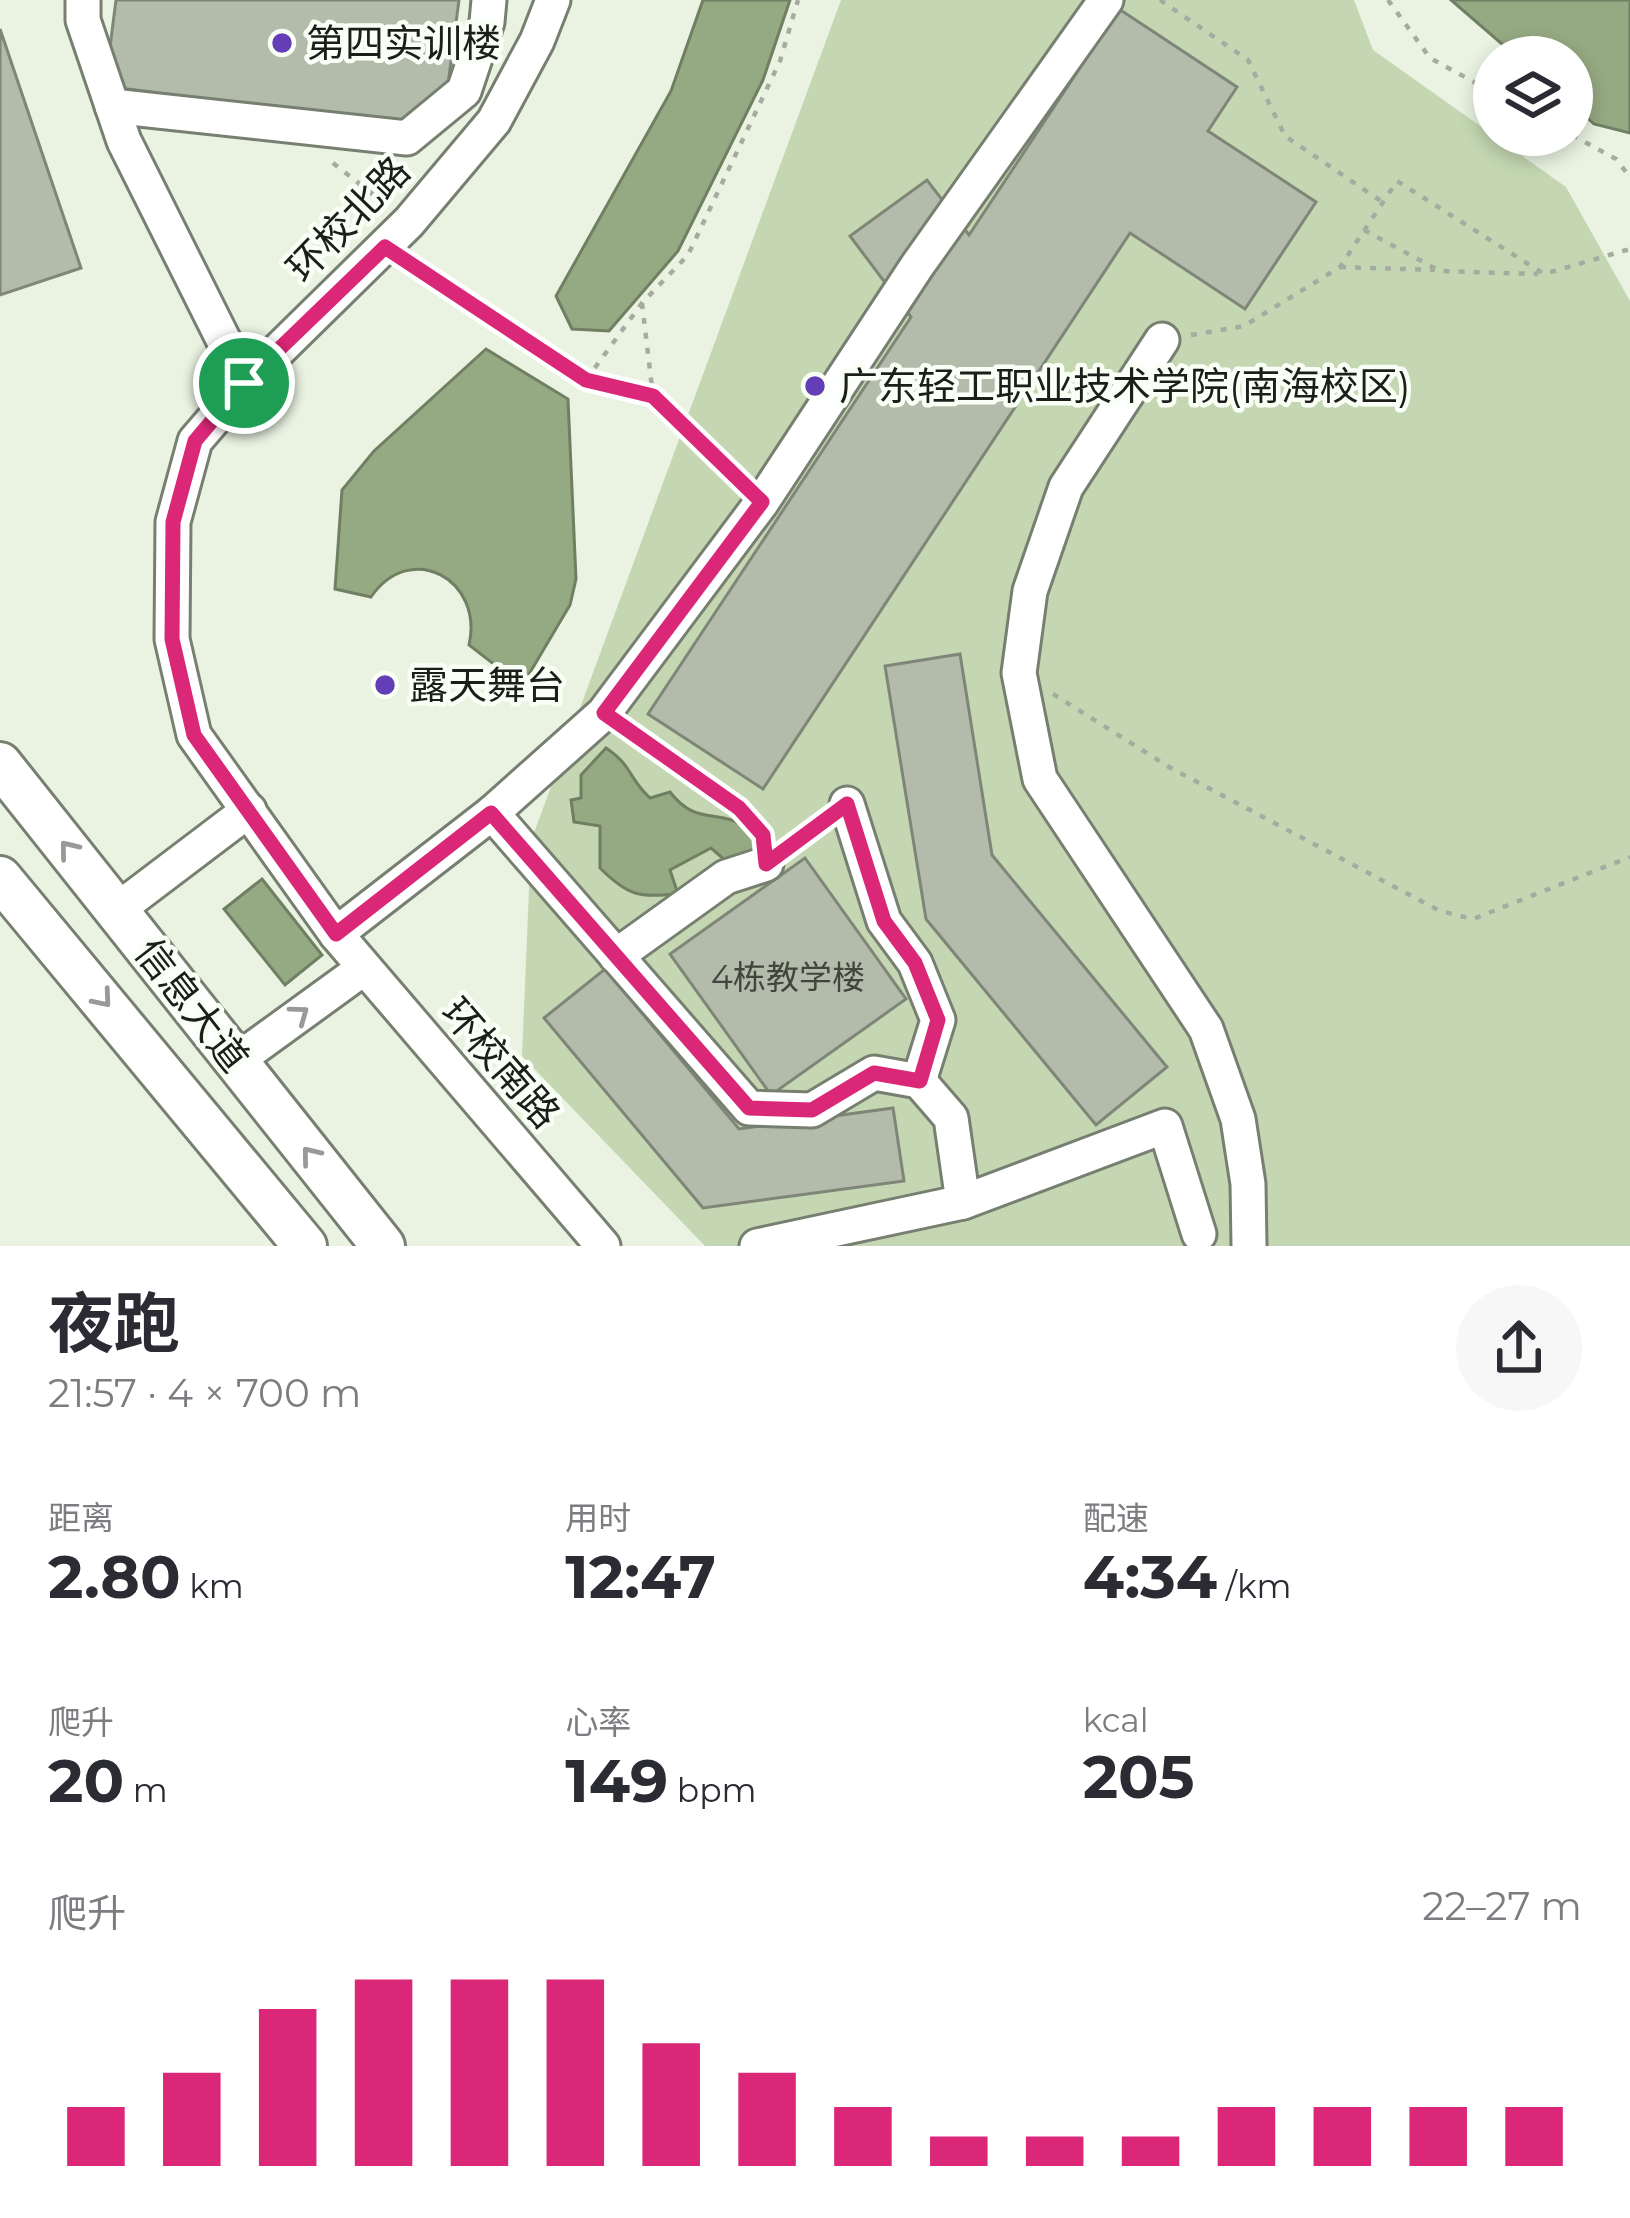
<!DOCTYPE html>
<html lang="zh">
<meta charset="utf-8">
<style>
body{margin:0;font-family:Montserrat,"Noto Sans SC",sans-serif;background:#f7f7f7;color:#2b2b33;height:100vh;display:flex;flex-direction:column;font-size:45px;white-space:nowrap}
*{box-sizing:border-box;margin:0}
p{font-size:39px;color:#7c7c81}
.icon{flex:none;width:66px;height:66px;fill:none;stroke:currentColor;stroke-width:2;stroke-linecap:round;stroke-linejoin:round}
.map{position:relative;height:1246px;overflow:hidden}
.panel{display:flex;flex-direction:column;background:#fff;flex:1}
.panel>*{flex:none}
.tools{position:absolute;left:1473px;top:36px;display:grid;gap:24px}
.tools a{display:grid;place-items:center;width:120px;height:120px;border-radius:50%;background:#fff;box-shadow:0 6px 18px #0003;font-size:60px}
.pin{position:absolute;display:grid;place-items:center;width:102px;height:102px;color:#fff;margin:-51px;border:6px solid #fff;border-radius:50%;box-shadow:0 3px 12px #0007}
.round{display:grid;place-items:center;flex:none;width:126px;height:126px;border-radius:63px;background:#f7f7f7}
.overview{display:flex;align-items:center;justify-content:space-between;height:204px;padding:0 48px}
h1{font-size:66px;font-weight:700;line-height:90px}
.stats{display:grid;grid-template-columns:repeat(3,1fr);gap:18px;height:204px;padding:12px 48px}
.stats div{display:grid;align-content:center}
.stats b{font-size:60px;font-weight:700}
.stats small{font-size:33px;font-weight:400}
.stats p{font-size:33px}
.chart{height:336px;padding:24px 48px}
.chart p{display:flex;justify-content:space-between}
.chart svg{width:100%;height:216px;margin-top:12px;stroke:#db2777;stroke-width:6}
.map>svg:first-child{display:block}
.green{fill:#c4d7b2}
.water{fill:#95a982;stroke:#707f62;stroke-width:3}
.building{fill:#b3bbab;stroke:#7f8678;stroke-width:3}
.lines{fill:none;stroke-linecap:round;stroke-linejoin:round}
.minor-casing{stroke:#777f70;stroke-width:39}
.major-casing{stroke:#777f70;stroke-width:48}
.path{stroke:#a5ac9f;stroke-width:4.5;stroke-dasharray:6 9;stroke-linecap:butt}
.minor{stroke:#fff;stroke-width:33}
.major{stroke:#fff;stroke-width:42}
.oneway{stroke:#989a98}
.route-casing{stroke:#fff;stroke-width:24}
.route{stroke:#db2777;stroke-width:15}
.poi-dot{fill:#643eb7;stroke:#f9fff5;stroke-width:4.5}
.labels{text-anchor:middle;stroke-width:9;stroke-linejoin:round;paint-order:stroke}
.number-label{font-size:33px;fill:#41453e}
.poi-label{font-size:39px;fill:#1b1e19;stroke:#f9fff5;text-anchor:start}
.street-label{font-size:39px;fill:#1b1e19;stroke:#f9fff5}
</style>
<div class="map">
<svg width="1630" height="1246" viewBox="0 0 1630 1246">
<rect width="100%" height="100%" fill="#eaf3e2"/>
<polygon class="green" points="841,0 1354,0 1373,50 1566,187 1630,301 1630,1246 705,1246 522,1056 531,841"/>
<g class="water">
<polygon points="703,0 790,0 763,80 678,251 609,331 572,329 556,296 671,91"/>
<polygon points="1451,0 1630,0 1630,133 1594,124 1572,104 1572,57 1517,57"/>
<path d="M486 349 568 399 576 579 570 605 522 686 469 645C484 580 411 539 371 597L335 589 342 490 374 451Z"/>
<path d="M606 748C633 766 628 778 650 798L670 792C701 832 723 801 755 837L756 851 726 861 711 848 670 870 678 894C639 897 629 897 600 868V826L574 822 571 800 581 798V775Z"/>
<polygon points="262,879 322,955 285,985 224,909"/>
</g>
<g class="building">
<polygon points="116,0 459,0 442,130 105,86"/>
<polygon points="1119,9 1237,87 1208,131 1316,202 1245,309 1130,233 763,789 648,714 911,317 850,236 927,180 969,235"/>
<polygon points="0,29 81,268 0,295"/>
<polygon points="960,654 992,855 1167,1067 1096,1125 926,919 885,666"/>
<polygon points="805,858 906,999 771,1095 670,954"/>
<polygon points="605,969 739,1129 893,1108 904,1181 703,1208 544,1018"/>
</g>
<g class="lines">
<g class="minor-casing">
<g id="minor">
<polyline points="83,0 83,20 124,141 245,383"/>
<polyline points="553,0 537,41 494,121 409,222 245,383 195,441 173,522 172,639 194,735 336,934 603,1246"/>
<polyline points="112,106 407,138 464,91 487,22 489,0"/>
<polyline points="1162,340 1066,487 1030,591 1019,673 1040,779 1206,1029 1238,1119 1248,1184 1249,1246"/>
<polyline points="847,804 884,921 915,963 938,1020 919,1081"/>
<polyline points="492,813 749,1108 812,1110 874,1073 919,1081 951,1118 963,1202"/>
<polyline points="117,910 249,810"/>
<polyline points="336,934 492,813 604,713 762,502 917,266 1106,0"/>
<polyline points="616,956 726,877 766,864"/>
<polyline points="236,1061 364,968"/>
<polyline points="757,1246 963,1202 1165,1126 1199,1234"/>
</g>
</g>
<g class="major-casing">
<g id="major">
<polyline points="0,764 383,1246"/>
<polyline points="0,878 305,1246"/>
</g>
</g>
<g class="path">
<polyline points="1160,0 1248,60 1285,136 1381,201"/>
<polyline points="1388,0 1430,58 1494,93"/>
<polyline points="1572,135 1616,159 1630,177"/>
<polyline points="333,163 385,204"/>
<polyline points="1364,230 1440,271 1538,274"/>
<polyline points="410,264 586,380 653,396"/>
<polyline points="1340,267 1435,270"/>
<polyline points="642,303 653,396 741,482"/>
<polyline points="1191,335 1244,326 1340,267 1397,181 1544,274 1630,249"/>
<polyline points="586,380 642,303 688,255 780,61 798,0"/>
<polyline points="1053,694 1169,767 1440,911 1473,919 1630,857"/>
<polyline points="630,731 738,808 762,835"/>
<polyline points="789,846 824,821"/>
</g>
<use href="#minor" class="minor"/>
<use href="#major" class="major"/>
</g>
<defs><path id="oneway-chevron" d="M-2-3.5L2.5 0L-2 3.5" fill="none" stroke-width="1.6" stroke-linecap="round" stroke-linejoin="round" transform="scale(3)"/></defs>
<g class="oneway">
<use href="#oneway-chevron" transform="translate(68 849) rotate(-129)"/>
<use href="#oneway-chevron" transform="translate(103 999) rotate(50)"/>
<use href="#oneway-chevron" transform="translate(300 1014) rotate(-36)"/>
<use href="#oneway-chevron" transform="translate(310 1155) rotate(-129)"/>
</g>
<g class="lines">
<g class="route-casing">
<polygon id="route" points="385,247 586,380 653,396 762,502 604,713 739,808 763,835 766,864 847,804 884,921 915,963 938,1020 920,1081 874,1073 812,1110 749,1108 491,813 336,934 194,735 172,639 173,522 195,441 244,383"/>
</g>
<use href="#route" class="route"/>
</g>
<g class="poi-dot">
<circle cx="282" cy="43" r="12"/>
<circle cx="815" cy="386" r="12"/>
<circle cx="385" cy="685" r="12"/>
</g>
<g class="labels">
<g class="number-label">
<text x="788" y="989">4栋教学楼</text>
</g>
<g class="poi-label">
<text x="306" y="57">第四实训楼</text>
<text x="839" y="400">广东轻工职业技术学院(南海校区)</text>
<text x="409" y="699">露天舞台</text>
</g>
<g class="street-label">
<text transform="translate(348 219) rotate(-46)" y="14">环校北路</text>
<text transform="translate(192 1005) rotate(52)" y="14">信息大道</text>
<text transform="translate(501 1063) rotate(49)" y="14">环校南路</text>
</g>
</g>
</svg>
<div class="tools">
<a><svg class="icon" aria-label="layers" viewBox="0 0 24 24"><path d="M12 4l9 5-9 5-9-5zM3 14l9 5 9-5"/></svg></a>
</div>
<div class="pin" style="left:244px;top:383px;background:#1e9e55"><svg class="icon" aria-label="arrive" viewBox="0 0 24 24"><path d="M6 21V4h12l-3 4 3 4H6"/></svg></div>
</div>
<section class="panel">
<div class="overview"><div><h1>夜跑</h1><p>21:57 · 4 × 700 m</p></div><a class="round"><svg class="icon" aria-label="share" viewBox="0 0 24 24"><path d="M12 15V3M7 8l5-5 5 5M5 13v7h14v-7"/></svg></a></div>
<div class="stats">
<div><p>距离</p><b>2.80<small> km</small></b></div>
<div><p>用时</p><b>12:47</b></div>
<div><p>配速</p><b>4:34<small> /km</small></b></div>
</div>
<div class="stats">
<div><p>爬升</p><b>20<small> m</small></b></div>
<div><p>心率</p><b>149<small> bpm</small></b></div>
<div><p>kcal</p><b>205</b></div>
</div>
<div class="chart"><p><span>爬升</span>22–27 m</p>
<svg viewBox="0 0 160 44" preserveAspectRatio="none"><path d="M5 44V32M15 44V25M25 44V12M35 44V6M45 44V6M55 44V6M65 44V19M75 44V25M85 44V32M95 44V38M105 44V38M115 44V38M125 44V32M135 44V32M145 44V32M155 44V32"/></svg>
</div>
</section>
